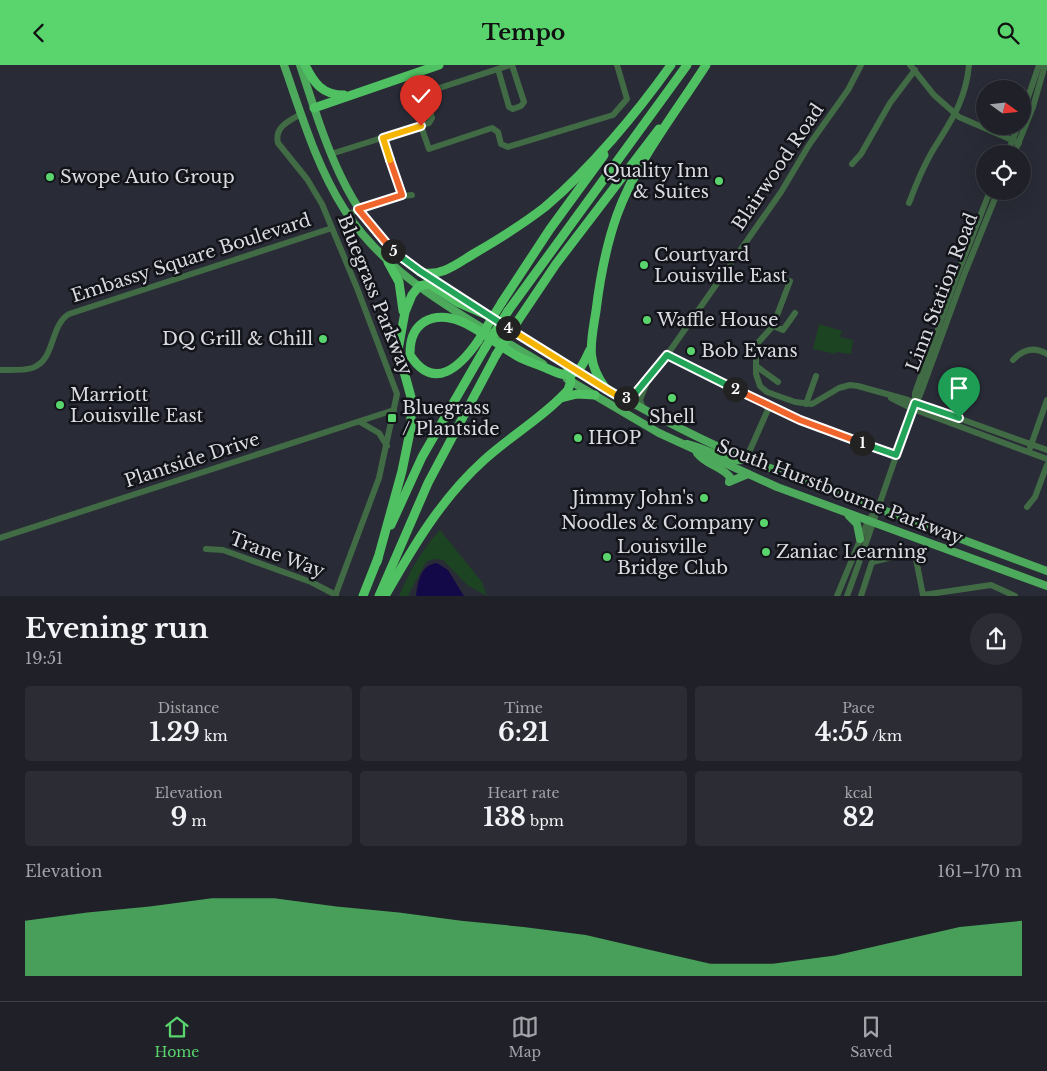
<!DOCTYPE html>
<meta charset="utf-8">
<style>
body{margin:0;font-family:"Libre Baskerville",serif;background:#2c2d34;color:#f1f3f6;height:100vh;display:flex;flex-direction:column;font-size:19px;white-space:nowrap}
*{box-sizing:border-box;margin:0}
p{font-size:16px;color:#a1a3a8}
.icon{flex:none;width:28px;height:28px;fill:none;stroke:currentColor;stroke-width:2;stroke-linecap:round;stroke-linejoin:round}
.map{position:relative;height:531px;overflow:hidden}
.details{display:flex;flex-direction:column;background:#1f2028;flex:1}
.details>*{flex:none}
.needle{width:32px;rotate:105deg}
.tools{position:absolute;left:976px;top:15px;display:grid;gap:10px}
.tools a{display:grid;place-items:center;width:55px;height:55px;border-radius:50%;background:#1f2028;box-shadow:0 5px 20px #0002,0 0 0 1px #3c3e45;font-size:25px}
.pin{position:absolute;display:grid;place-items:center;width:42px;height:42px;color:#fff;margin:-51px -21px;border-radius:50% 50% 50% 0;rotate:-45deg;box-shadow:0 0 5px #0007}
.pin .icon{rotate:45deg}
.km{position:absolute;width:25px;height:25px;margin:-12px;border-radius:50%;background:#222;color:#fff;font-size:14px;line-height:25px;text-align:center}
.round{display:grid;place-items:center;flex:none;width:52px;height:52px;border-radius:26px;background:#2c2d34}
.overview{display:flex;align-items:center;justify-content:space-between;height:85px;padding:0 25px}
h1{font-size:28px;font-weight:800;line-height:38px}
.figures{display:grid;grid-template-columns:repeat(3,1fr);gap:8px;height:85px;padding:5px 25px}
.figures div{display:grid;align-content:center;border-radius:5px;background:#2c2d34;text-align:center}
.figures b{font-size:25px;font-weight:800}
.figures small{font-size:14px;font-weight:400}
.figures p{font-size:14px}
.chart{height:140px;padding:10px 25px}
.chart p{display:flex;justify-content:space-between}
.chart svg{width:100%;height:90px;margin-top:5px;fill:#5ad56e;opacity:.7}
header{display:flex;justify-content:space-between;align-items:center;height:65px;padding:0 25px;background:#5ad56e;color:#111;font-size:22px;font-weight:800}
.dock{display:flex;justify-content:space-around;align-items:center;height:70px;border-top:1px solid #3c3e45;background:#1f2028;font-size:14px;color:#a1a3a8}
.dock a{display:grid;justify-items:center;gap:2px}
.dock .current{color:#5ad56e}
.map>svg:first-child{display:block}
.green{fill:#1c4322}
.water{fill:#130948}
.lines{fill:none;stroke-linecap:round;stroke-linejoin:round}
.minor{stroke:#416b45;stroke-width:6}
.major{stroke:#4da95b;stroke-width:8}
.highway{stroke:#50c162;stroke-width:9}
.highway-bridge{stroke:#50c162;stroke-width:9}
.split-1-casing{stroke:#fff;stroke-width:10}
.split-2-casing{stroke:#fff;stroke-width:10}
.split-3-casing{stroke:#fff;stroke-width:10}
.split-4-casing{stroke:#fff;stroke-width:10}
.split-5-casing{stroke:#fff;stroke-width:10}
.split-6-casing{stroke:#fff;stroke-width:10}
.split-7-casing{stroke:#fff;stroke-width:10}
.split-1{stroke:#22a559;stroke-width:6}
.split-2{stroke:#f0652b;stroke-width:6}
.split-3{stroke:#22a559;stroke-width:6}
.split-4{stroke:#f5b400;stroke-width:6}
.split-5{stroke:#22a559;stroke-width:6}
.split-6{stroke:#f0652b;stroke-width:6}
.split-7{stroke:#f5b400;stroke-width:6}
.poi-dot{fill:#5ad56e;stroke:#131419;stroke-width:2}
.labels{text-anchor:middle;stroke-width:5;stroke-linejoin:round;paint-order:stroke}
.street-label{font-size:18px;fill:#d9dbe2;stroke:#131419}
.poi-label{font-size:18px;fill:#d9dbe2;stroke:#131419;text-anchor:start}
</style>
<header><svg class="icon" aria-label="back" viewBox="0 0 24 24"><path d="M15 5l-7 7 7 7"/></svg>Tempo<svg class="icon" aria-label="search" viewBox="0 0 24 24"><circle cx="10" cy="10" r="6"/><path d="M15 15l6 6"/></svg></header>
<div class="map">
<svg width="1047" height="531" viewBox="0 0 1047 531">
<rect width="100%" height="100%" fill="#292b36"/>
<g class="green">
<polygon points="819,259 842,266 840,272 853,275 851,289 836,287 836,289 813,284"/>
<path d="M440 465 482 517 487 531 467 520 443 495 434 494 426 497 408 531H399C409 507 422 484 440 465Z"/>
</g>
<path class="water" d="M437 498 448 505 464 531H416C418 517 420 500 437 498Z"/>
<g class="lines">
<g class="minor">
<polyline points="910,0 934,30 959,52 1019,78"/>
<polyline points="498,4 509,42 513,44 521,41 524,37 512,0"/>
<path d="M301 49C289 56 274 62 278 78L307 114 322 139 357 223 397 329 379 413 335 531"/>
<polyline points="1022,50 1039,0"/>
<polyline points="421,61 429,84 492,63 498,67 501,79 508,82 613,50 627,34 617,0"/>
<polyline points="383,73 402,130"/>
<polyline points="331,89 429,58 432,53 426,32 427,27 510,0"/>
<polyline points="1007,89 1018,61"/>
<polyline points="1014,89 1033,42 1045,0"/>
<polyline points="852,99 861,89 890,38 915,5"/>
<path d="M909 138C916 119 923 102 933 85 951 56 966 35 969 0"/>
<polyline points="348,149 395,132 412,130"/>
<polyline points="790,216 773,261 756,280 756,309 760,321 767,327 795,337 812,339 839,323 850,320 858,321 908,335 1047,385"/>
<polyline points="773,261 783,265 795,248"/>
<polyline points="667,290 800,355 896,389"/>
<path d="M1013 295C1023 284 1034 281 1047 289"/>
<polyline points="756,301 778,317"/>
<path d="M0 305C10 305 22 306 32 303 56 295 49 261 69 249L332 163"/>
<polyline points="623,333 634,330 667,290 781,127 809,80 848,25 861,0"/>
<polyline points="891,333 913,344 1047,394"/>
<polyline points="915,337 915,328 958,208 990,126"/>
<polyline points="806,339 816,311"/>
<polyline points="643,343 640,335 646,320"/>
<polyline points="360,357 379,368 387,381"/>
<polyline points="1030,383 1047,335"/>
<polyline points="746,394 770,340"/>
<polyline points="1027,442 1035,432 1047,400"/>
<polyline points="0,473 394,345"/>
<polyline points="206,484 223,485 311,517 336,530"/>
<polyline points="837,531 868,456 877,444"/>
<path d="M847 531C870 469 890 406 913 344L920 330 964 210 998 126"/>
<polyline points="861,531 872,497 909,488 916,494 923,530 991,520 1015,531"/>
</g>
<g class="major">
<path d="M284 0C301 48 316 100 344 144 389 215 472 256 543 299"/>
<path d="M300 0C323 69 342 140 398 190 420 210 448 225 473 241"/>
<path d="M487 250C571 303 654 355 746 394L1047 506"/>
<polyline points="567,314 659,368 777,422 1047,521"/>
<path d="M687 379C703 382 732 400 746 394"/>
<path d="M697 388C706 400 721 401 730 412L729 417 748 409"/>
<polyline points="849,451 857,459 860,474"/>
</g>
<g class="highway">
<path d="M305 0C314 18 322 30 344 30"/>
<polyline points="314,43 439,0"/>
<polyline points="388,197 399,217 403,246"/>
<path d="M420 207C441 213 458 198 475 188 499 174 523 159 545 142 590 104 637 48 671 0"/>
<polyline points="502,237 550,164 604,90"/>
<polyline points="508,246 687,0"/>
<polyline points="517,257 556,199 659,64"/>
<path d="M478 276C460 302 434 327 410 290 410 277 412 265 424 257 455 239 491 277 517 291 526 296 536 299 546 303 553 306 563 312 571 309 582 306 585 294 590 285"/>
<path d="M606 324C585 296 591 278 596 246 600 213 606 181 617 150 636 97 676 47 706 0"/>
<polyline points="561,333 577,329 595,330"/>
<polyline points="391,460 422,392 485,283"/>
<polyline points="377,497 402,406 411,362 411,332 398,285 405,247 412,230 419,221 429,219 457,237 487,250"/>
<polyline points="363,531 378,493"/>
<polyline points="379,531 428,418 496,290"/>
<path d="M385 531C413 482 441 434 483 396 510 371 544 352 568 325L571 316 567 300"/>
</g>
<g class="highway-bridge">
<polyline points="478,276 502,237"/>
<polyline points="485,283 508,246"/>
<polyline points="496,290 517,257"/>
</g>
</g>
<g class="lines">
<g class="split-1-casing">
<polyline id="split-1" points="862,378 896,390 915,338 959,353"/>
</g>
<g class="split-2-casing">
<polyline id="split-2" points="735,324 800,355 862,378"/>
</g>
<g class="split-3-casing">
<polyline id="split-3" points="626,333 634,330 667,290 735,324"/>
</g>
<g class="split-4-casing">
<polyline id="split-4" points="508,263 606,324 621,333 626,333"/>
</g>
<g class="split-5-casing">
<polyline id="split-5" points="393,186 420,206 508,263"/>
</g>
<g class="split-6-casing">
<polyline id="split-6" points="390,95 402,130 358,144 393,186"/>
</g>
<g class="split-7-casing">
<polyline id="split-7" points="390,95 383,73 421,61"/>
</g>
<use href="#split-1" class="split-1"/>
<use href="#split-2" class="split-2"/>
<use href="#split-3" class="split-3"/>
<use href="#split-4" class="split-4"/>
<use href="#split-5" class="split-5"/>
<use href="#split-6" class="split-6"/>
<use href="#split-7" class="split-7"/>
</g>
<g class="poi-dot">
<circle cx="50" cy="112" r="5"/>
<circle cx="719" cy="116" r="5"/>
<circle cx="644" cy="200" r="5"/>
<circle cx="647" cy="255" r="5"/>
<circle cx="323" cy="274" r="5"/>
<circle cx="691" cy="286" r="5"/>
<circle cx="672" cy="333" r="5"/>
<circle cx="60" cy="340" r="5"/>
<rect x="387" y="348" width="10" height="10" rx="2.5"/>
<circle cx="578" cy="373" r="5"/>
<circle cx="704" cy="433" r="5"/>
<circle cx="764" cy="458" r="5"/>
<circle cx="766" cy="487" r="5"/>
<circle cx="607" cy="492" r="5"/>
</g>
<g class="labels">
<g class="street-label">
<text transform="translate(778 102) rotate(-56)" y="6">Blairwood Road</text>
<text transform="translate(191 193) rotate(-18)" y="6">Embassy Square Boulevard</text>
<text transform="translate(942 227) rotate(-69)" y="6">Linn Station Road</text>
<text transform="translate(375 230) rotate(68)" y="6">Bluegrass Parkway</text>
<text transform="translate(192 395) rotate(-18)" y="6">Plantside Drive</text>
<text transform="translate(840 427) rotate(21)" y="6">South Hurstbourne Parkway</text>
<text transform="translate(277 490) rotate(20)" y="6">Trane Way</text>
</g>
<g class="poi-label">
<text x="709" y="112" text-anchor="end">Quality Inn<tspan x="709" dy="21">&amp; Suites</tspan></text>
<text x="60" y="118">Swope Auto Group</text>
<text x="654" y="196">Courtyard<tspan x="654" dy="21">Louisville East</tspan></text>
<text x="657" y="261">Waffle House</text>
<text x="313" y="280" text-anchor="end">DQ Grill &amp; Chill</text>
<text x="701" y="292">Bob Evans</text>
<text x="70" y="336">Marriott<tspan x="70" dy="21">Louisville East</tspan></text>
<text x="402" y="349">Bluegrass<tspan x="402" dy="21">/ Plantside</tspan></text>
<text x="672" y="358" text-anchor="middle">Shell</text>
<text x="588" y="379">IHOP</text>
<text x="694" y="439" text-anchor="end">Jimmy John's</text>
<text x="754" y="464" text-anchor="end">Noodles &amp; Company</text>
<text x="617" y="488">Louisville<tspan x="617" dy="21">Bridge Club</tspan></text>
<text x="776" y="493">Zaniac Learning</text>
</g>
</g>
</svg>
<div class="tools">
<a><svg class="needle" viewBox="-14 -14 28 28"><path d="M0-13l5 13h-10z" fill="#e53935"/><path d="M0 13l5-13h-10z" fill="#a1a3a8"/></svg></a>
<a><svg class="icon" aria-label="locate" viewBox="0 0 24 24"><circle cx="12" cy="12" r="6"/><path d="M12 2v4M12 18v4M2 12h4M18 12h4"/></svg></a>
</div>
<div class="pin" style="left:959px;top:353px;background:#1e9e55"><svg class="icon" aria-label="arrive" viewBox="0 0 24 24"><path d="M6 21V4h12l-3 4 3 4H6"/></svg></div>
<div class="pin" style="left:421px;top:61px;background:#d93025"><svg class="icon" aria-label="check" viewBox="0 0 24 24"><path d="M5 12l5 5 9-10"/></svg></div>
<b class="km" style="left:862px;top:378px">1</b>
<b class="km" style="left:735px;top:324px">2</b>
<b class="km" style="left:626px;top:333px">3</b>
<b class="km" style="left:508px;top:263px">4</b>
<b class="km" style="left:393px;top:186px">5</b>
</div>
<section class="details">
<div class="overview"><div><h1>Evening run</h1><p>19:51</p></div><a class="round"><svg class="icon" aria-label="share" viewBox="0 0 24 24"><path d="M12 15V3M7 8l5-5 5 5M5 13v7h14v-7"/></svg></a></div>
<div class="figures">
<div><p>Distance</p><b>1.29<small> km</small></b></div>
<div><p>Time</p><b>6:21</b></div>
<div><p>Pace</p><b>4:55<small> /km</small></b></div>
</div>
<div class="figures">
<div><p>Elevation</p><b>9<small> m</small></b></div>
<div><p>Heart rate</p><b>138<small> bpm</small></b></div>
<div><p>kcal</p><b>82</b></div>
</div>
<div class="chart"><p><span>Elevation</span>161–170 m</p>
<svg viewBox="0 0 160 44" preserveAspectRatio="none"><path d="M0 44V17L10 13L20 10L30 6L40 6L50 10L60 13L70 17L80 20L90 24L100 31L110 38L120 38L130 34L140 27L150 20L160 17V44z"/></svg>
</div>
</section>
<nav class="dock">
<a class="current"><svg class="icon" aria-label="home" viewBox="0 0 24 24"><path d="M3 11l9-7 9 7M6 9v11h12V9"/></svg>Home</a>
<a><svg class="icon" aria-label="map" viewBox="0 0 24 24"><path d="M3 6l6-2 6 2 6-2v14l-6 2-6-2-6 2zM9 4v14M15 6v14"/></svg>Map</a>
<a><svg class="icon" aria-label="saved" viewBox="0 0 24 24"><path d="M7 4h10v16l-5-4-5 4z"/></svg>Saved</a>
</nav>
